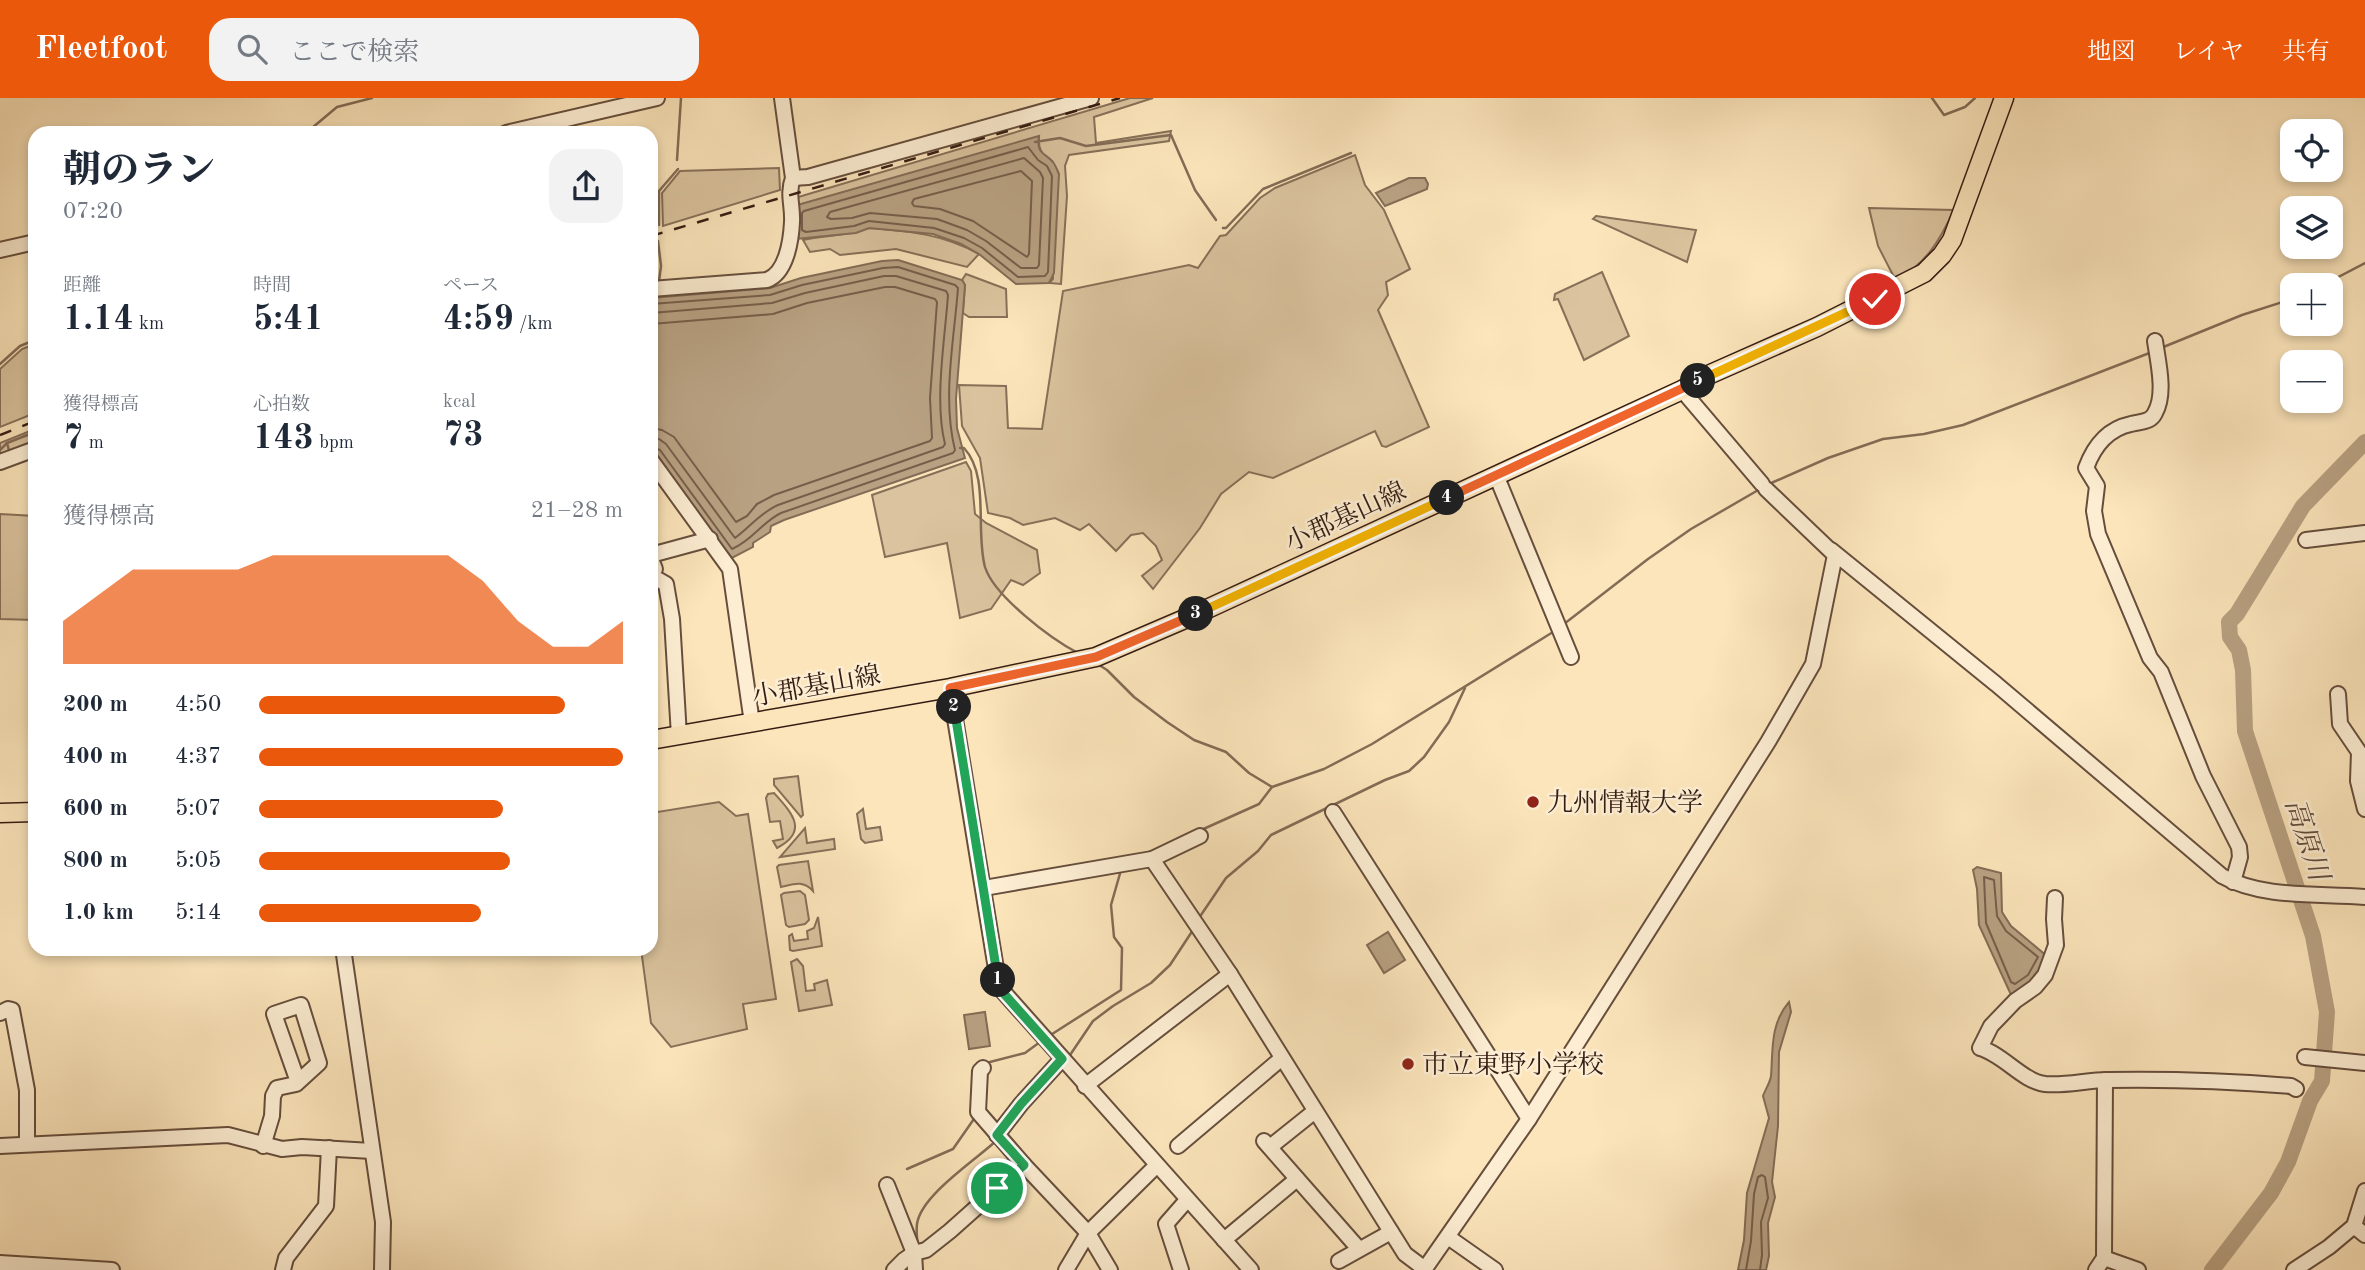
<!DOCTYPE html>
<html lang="ja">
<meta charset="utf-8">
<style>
body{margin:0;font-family:"Old Standard TT","Noto Serif JP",serif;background:#f2f2f3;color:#1f2937;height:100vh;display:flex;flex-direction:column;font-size:26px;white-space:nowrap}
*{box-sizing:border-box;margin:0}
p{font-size:23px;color:#747a83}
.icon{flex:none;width:38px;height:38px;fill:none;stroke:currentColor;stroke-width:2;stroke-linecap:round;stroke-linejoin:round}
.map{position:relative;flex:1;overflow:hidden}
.details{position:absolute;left:28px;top:28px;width:630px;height:830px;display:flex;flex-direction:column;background:#fff;border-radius:21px;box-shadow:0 4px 10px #0003}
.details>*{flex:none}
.fabs{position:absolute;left:2280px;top:21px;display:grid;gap:14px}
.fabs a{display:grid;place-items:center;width:63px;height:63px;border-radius:14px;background:#fff;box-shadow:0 4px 10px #0003;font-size:35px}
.pin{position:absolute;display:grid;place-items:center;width:60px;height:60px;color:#fff;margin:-30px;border:4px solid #fff;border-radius:50%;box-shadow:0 2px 7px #0007}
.km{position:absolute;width:35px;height:35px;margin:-18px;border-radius:50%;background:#222;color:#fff;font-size:19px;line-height:35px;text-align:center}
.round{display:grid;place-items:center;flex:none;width:74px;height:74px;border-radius:21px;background:#f2f2f3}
.headline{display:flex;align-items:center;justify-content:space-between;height:119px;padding:0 35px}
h1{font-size:38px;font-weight:800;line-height:52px}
.metrics{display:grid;grid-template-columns:repeat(3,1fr);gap:10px;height:119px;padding:7px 35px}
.metrics div{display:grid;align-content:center}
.metrics b{font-size:35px;font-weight:800}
.metrics small{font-size:19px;font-weight:400}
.metrics p{font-size:19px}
.chart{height:196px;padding:14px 35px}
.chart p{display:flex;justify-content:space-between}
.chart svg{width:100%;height:126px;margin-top:7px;fill:#ea580c;opacity:.7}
ul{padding:0 35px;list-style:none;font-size:23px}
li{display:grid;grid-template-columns:112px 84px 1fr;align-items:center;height:52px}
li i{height:18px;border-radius:9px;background:#ea580c}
header{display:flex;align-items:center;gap:42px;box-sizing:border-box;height:98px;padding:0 35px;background:#ea580c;color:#fff}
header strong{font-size:33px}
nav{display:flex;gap:38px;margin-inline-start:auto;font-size:24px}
.search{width:490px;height:63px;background:#f2f2f3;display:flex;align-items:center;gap:18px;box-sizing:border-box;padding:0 24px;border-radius:21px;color:#747a83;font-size:26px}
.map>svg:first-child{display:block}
.green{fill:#dac39e;stroke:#877058;stroke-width:2}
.water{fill:#b8a182;stroke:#836c56;stroke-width:2}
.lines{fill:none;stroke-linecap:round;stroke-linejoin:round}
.shore{stroke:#765e4a;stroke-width:2}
.stream{stroke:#836c56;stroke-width:2.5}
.river{stroke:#b8a182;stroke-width:16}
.minor-casing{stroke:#664e3d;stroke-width:18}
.major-casing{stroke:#341c13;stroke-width:21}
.minor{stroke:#fdeed3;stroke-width:14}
.major{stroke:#fce5bb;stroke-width:18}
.rail{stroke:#341c13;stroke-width:2.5;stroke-dasharray:12 12;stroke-linecap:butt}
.split-1-casing{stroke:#fff;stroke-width:14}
.split-2-casing{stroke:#fff;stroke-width:14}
.split-3-casing{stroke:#fff;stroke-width:14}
.split-4-casing{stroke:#fff;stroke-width:14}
.split-5-casing{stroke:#fff;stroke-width:14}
.split-6-casing{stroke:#fff;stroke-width:14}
.split-1{stroke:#22a559;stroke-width:9}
.split-2{stroke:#22a559;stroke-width:9}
.split-3{stroke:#f0652b;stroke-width:9}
.split-4{stroke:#f5b400;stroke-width:9}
.split-5{stroke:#f0652b;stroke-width:9}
.split-6{stroke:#f5b400;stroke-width:9}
.poi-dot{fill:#8f2418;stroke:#fdeed3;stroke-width:2.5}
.labels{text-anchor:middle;stroke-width:5;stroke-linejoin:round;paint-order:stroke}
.street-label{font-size:26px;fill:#341c13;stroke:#fdeed3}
.poi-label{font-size:26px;fill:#341c13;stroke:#fdeed3;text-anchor:start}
.water-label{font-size:28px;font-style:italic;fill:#624b3a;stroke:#fdeed3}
</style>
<header>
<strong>Fleetfoot</strong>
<div class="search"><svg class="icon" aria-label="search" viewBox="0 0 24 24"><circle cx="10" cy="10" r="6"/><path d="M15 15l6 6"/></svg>ここで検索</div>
<nav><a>地図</a><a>レイヤ</a><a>共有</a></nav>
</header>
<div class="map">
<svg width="2365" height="1172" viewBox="0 0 2365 1172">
<rect width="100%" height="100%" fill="#fce5bb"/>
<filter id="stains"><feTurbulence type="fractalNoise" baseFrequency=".00286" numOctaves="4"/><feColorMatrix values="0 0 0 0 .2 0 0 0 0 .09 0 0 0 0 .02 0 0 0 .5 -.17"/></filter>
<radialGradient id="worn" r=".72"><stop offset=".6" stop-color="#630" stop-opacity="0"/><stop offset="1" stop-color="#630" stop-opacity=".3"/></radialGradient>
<g class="green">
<path d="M1130 0H1153L1094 19 1096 45 1171 33 1169 43 1069 57 1065 68 1067 98 1061 186 1049 185 1053 181 1052 63C1041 56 1038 51 1039 39L795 108V100Z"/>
<polygon points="1355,57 1365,87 1384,112 1410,171 1386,184 1388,197 1378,212 1429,329 1386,349 1382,348 1375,333 1273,380 1249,374 1221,396 1200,430 1153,491 1142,478 1162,462 1156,448 1143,435 1131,437 1116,453 1089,426 1080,432 1055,420 1023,427 1010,420 988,415 980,360 962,328 959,287 1006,288 1008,330 1042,331 1063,193 1189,167 1198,170 1220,138 1226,137 1260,100 1275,90"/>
<polygon points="779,70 780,92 663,128 662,95 680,73"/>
<path d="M1869 110 1954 112C1939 144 1927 164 1896 183L1878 148Z"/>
<polygon points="1596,118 1696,132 1687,164 1593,121"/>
<path d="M869 130C910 133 942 136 979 156L967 169 896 151 840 157 830 151 810 154 803 142C825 137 848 138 869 130Z"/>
<polygon points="1602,174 1629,238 1584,262 1558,201 1554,202 1555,196"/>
<polygon points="966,176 1006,191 1007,219 969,219 963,215 965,187 962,182"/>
<polygon points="35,246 35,315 0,329 0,271 22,251"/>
<polygon points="35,331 35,348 0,360 0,345"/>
<polygon points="966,364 971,373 975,416 986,425 1037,452 1040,475 1023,487 1011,482 991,511 960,520 947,445 885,459 872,397"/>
<polygon points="0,416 35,418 35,522 0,521"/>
<polygon points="798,678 803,717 801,719 774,687 774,681"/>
<path d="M774 695C791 714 810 733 777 750L773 743 783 741 780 723 770 724 766 700 768 696Z"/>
<polygon points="719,704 736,718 748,716 776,901 743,906 747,931 671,949 651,925 641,851 651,850 651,715"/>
<polygon points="863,711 866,731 880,729 882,742 865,745 861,741 857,716"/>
<polygon points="805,730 807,745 834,741 835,751 780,759"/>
<path d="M808 763 813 793C803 782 794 786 781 789L777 769 779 767Z"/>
<polygon points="800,793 805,797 809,822 805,826 789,829 786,827 781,797 784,795"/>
<polygon points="818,819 822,848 793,853 790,852 789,838 792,836 794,843 808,841 807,833 814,830"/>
<polygon points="797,861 803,868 806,893 815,892 814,886 827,882 832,907 799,913 791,864"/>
</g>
<g class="water">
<path d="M1039 38C1036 56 1044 54 1053 64 1056 68 1057 72 1059 76L1054 175 1049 185 1016 186 979 156 961 146 933 136 869 130 856 135 796 141 794 108Z"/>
<polygon points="1409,80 1425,80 1428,86 1427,91 1385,108 1376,95"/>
<polygon points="898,162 962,182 965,187 956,301 957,330 965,360 784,422 771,428 770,434 753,445 753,449 730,461 651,353 651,200 770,190 801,180 882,163"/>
<polygon points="1977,769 2001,775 2002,814 2011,828 2048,859 2033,883 2012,899 1979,827 1977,791 1973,772"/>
<polygon points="1388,834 1405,862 1384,875 1367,847"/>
<path d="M1789 904 1791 914 1779 954 1778 1028 1772 1084 1775 1099 1768 1125 1769 1158 1766 1172H1738L1744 1142 1747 1095 1769 1020 1763 998C1765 992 1770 985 1771 978 1773 952 1770 926 1789 904Z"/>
<polygon points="985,914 990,948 969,951 964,917"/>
</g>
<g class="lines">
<g class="shore">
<polygon points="1028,49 1038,62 1047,68 1052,78 1048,174 1045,178 1018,179 982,150 964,140 934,130 869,123 854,128 806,134 802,132 802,115 804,113"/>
<polygon points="1024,60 1040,74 1043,80 1039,167 1037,170 1021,170 986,143 967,132 937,121 870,115 852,120 831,121 827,119 830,114"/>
<polygon points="1021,73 1032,83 1029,156 1027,159 973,123 940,111 914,108 912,105 914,101"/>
<path d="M651 206 770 197 802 187 883 170 898 169 955 187 958 190C954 243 942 300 955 352L953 355 781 415C762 424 752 443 732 451L660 352 651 349"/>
<path d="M651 215 772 205 805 195 884 178H896L946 193 948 197C945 241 934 303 945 346L943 349 778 407C760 415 750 429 735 440L666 346 659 341 651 340"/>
<polyline points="651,226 773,216 807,205 885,189 895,189 935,201 937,204 930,300 932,340 930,343 774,397 757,406 747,418 736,424 674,339 662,332 651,330"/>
<polygon points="1984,779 1994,782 1997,818 2006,833 2038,859 2028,877 2015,886 2011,884 1986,825"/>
<polyline points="1746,1172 1751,1143 1754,1096 1758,1079 1762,1077 1765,1079 1768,1100 1761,1124 1762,1157 1760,1172"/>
</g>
<g class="stream">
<polyline points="1932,0 1944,17 1965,9 1975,0"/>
<polyline points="306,35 337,9 372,0"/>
<polyline points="1035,44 1060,40 1086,48 1171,37 1195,92 1216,122"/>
<polyline points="677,62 681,0"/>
<polyline points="659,127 659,93 678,71"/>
<polyline points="1223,130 1226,130 1263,91 1351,55"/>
<polyline points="658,143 661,168 659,183"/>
<polyline points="2323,187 2365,165"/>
<polyline points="2161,250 2242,217 2292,201"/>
<polyline points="0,266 20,248 35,242"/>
<path d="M960 350H964C990 378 975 432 985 469 994 498 1051 541 1078 555"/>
<polyline points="0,352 7,345"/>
<polyline points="10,356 7,345 35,334"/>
<polyline points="1769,386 1828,360 1883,341 1924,336 1963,327 2152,254"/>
<polyline points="1564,526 1648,461 1691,431 1760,391"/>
<polyline points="1099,567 1107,572 1134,599 1167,624 1194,642 1226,654 1249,675 1272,689"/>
<polyline points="1199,733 1259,706 1272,689 1324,671 1372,646 1553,534"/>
<polyline points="1199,820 1226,780 1258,753 1271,737 1385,682 1409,673 1424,659 1449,624 1465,590"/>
<polyline points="1049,938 1121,892 1122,850 1114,839 1111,807 1121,772"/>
<polyline points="1068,960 1093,923 1113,908 1151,885 1170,867 1193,832"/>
<polyline points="986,965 1025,955 1040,944"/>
<polyline points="907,1071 953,1051 976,1018"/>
<path d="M918 1148C917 1141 916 1133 917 1126 921 1097 976 1062 997 1042"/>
</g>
<polyline class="river" points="2212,1172 2271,1095 2288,1064 2310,1003 2322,983 2327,914 2313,838 2245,633 2243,572 2239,552 2230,539 2229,524 2237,516 2303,408 2365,344"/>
<g class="minor-casing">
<g id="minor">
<polyline points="506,35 657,0"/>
<polyline points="793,80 808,79 1091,0"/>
<polyline points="0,152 35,144"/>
<path d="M651 191 767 182C786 175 791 144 792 124 793 108 787 96 793 80L782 0"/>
<path d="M2155 243C2158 264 2166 296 2155 315 2150 325 2141 323 2131 326 2107 331 2094 348 2086 370L2097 388 2094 413 2098 436 2150 560 2161 574 2203 678 2239 749 2240 759 2233 784"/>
<polyline points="1682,292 1762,386"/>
<polyline points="651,362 730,471 752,625"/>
<polyline points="0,364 35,351"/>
<polyline points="1496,377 1571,559"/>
<polyline points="2306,442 2365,435"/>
<path d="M1831 452 1996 586 2222 778C2263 801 2319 795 2365 799"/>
<polyline points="651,457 710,441"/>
<polyline points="651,461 655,471 651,471"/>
<polyline points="651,481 659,482 666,486 672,521 679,638"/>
<polyline points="950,590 999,889 1251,1172"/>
<polyline points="2338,596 2340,626 2359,654 2358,683 2365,711"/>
<polyline points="1333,714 1529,1021"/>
<polyline points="1152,761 1230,876 1405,1156 1425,1171"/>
<polyline points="984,790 1152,761 1200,738"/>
<path d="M2055 800 2054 821 2056 847 2045 877 2035 889 2015 903 1991 928 1980 950C2003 956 2022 983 2045 986 2066 988 2087 982 2108 982 2169 981 2230 983 2291 988L2296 991"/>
<polyline points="343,850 383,1124 382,1172"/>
<polyline points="0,915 8,911 12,912 27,992 27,1046"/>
<polyline points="2305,959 2365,965"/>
<polyline points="983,970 980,973 978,1014 1024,1067"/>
<polyline points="1085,988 1230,876"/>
<polyline points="997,1037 1021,1006 1062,961"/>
<polyline points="1264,1043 1359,1151"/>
<polyline points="0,1048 228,1037 282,1051 302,1049 372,1053"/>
<polyline points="263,1048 272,1018 273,998 277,990 296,986 319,965 301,907 274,916 298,984"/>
<polyline points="1178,1048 1282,960"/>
<polyline points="1270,1049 1315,1013"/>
<polyline points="887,1087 914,1155 915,1172"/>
<polyline points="2354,1128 2365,1137"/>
<polyline points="1448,1139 1495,1172"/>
<polyline points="1224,1142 1297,1081"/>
<polyline points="2104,1160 2138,1172"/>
<polyline points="1339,1163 1391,1134"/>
<polyline points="0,1165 112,1172"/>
<polyline points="283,1172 286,1160 326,1108 329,1050"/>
<polyline points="894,1172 904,1162 914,1155 926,1152 950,1133 1024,1067 1088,1135 1110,1172"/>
<polyline points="1066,1172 1088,1135 1156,1068"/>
<polyline points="1181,1172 1166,1126 1187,1102"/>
<polyline points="1424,1172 1529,1021 1768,644 1813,566 1835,457 1766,391"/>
<polyline points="2096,1172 2104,1160 2105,982"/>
<polyline points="2294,1172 2329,1149 2354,1128 2365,1093"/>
</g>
</g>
<g class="major-casing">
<g id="major">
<polyline points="651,642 950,590 1096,559 1194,517 1682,292 1706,278 1817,229 1924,175 1942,157 1952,142 2004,0"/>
<polyline points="0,715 35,714"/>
</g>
</g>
<use href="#minor" class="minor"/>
<use href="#major" class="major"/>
<g class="rail">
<polyline points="651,138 1120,0"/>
<polyline points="0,337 35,323"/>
</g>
</g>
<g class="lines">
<g class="split-1-casing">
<polyline id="split-1" points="997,1090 1024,1067 997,1037 1021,1006 1062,961 999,890 998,882"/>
</g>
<g class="split-2-casing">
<polyline id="split-2" points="954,609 998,882"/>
</g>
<g class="split-3-casing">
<polyline id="split-3" points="954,609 950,590 1096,559 1196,516"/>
</g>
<g class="split-4-casing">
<polyline id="split-4" points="1196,516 1447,400"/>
</g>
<g class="split-5-casing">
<polyline id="split-5" points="1447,400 1698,283"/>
</g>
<g class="split-6-casing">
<polyline id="split-6" points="1698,283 1875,201"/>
</g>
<use href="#split-1" class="split-1"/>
<use href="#split-2" class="split-2"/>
<use href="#split-3" class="split-3"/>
<use href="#split-4" class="split-4"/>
<use href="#split-5" class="split-5"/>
<use href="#split-6" class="split-6"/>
</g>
<g class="poi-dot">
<circle cx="1533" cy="704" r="7"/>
<circle cx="1408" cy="966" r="7"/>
</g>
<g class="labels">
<g class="street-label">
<text transform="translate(1345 418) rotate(-25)" y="9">小郡基山線</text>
<text transform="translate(816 587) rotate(-10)" y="9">小郡基山線</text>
</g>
<g class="poi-label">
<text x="1547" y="713">九州情報大学</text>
<text x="1422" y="975">市立東野小学校</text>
</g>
<g class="water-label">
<text transform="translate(2308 741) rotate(72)" y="10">高原川</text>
</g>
</g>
<rect width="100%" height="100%" filter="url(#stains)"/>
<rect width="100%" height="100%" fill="url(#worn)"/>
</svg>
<div class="fabs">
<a><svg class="icon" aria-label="locate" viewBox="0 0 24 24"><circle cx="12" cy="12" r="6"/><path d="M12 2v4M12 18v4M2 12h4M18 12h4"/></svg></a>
<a><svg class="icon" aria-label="layers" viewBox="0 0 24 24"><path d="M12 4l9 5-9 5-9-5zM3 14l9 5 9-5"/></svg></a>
<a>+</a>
<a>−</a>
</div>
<div class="pin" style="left:997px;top:1090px;background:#1e9e55"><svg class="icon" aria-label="arrive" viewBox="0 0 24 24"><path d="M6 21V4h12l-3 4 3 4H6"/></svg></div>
<div class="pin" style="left:1875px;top:201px;background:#d93025"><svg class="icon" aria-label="check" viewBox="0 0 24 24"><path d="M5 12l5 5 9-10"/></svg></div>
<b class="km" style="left:998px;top:882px">1</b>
<b class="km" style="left:954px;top:609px">2</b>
<b class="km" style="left:1196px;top:516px">3</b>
<b class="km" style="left:1447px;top:400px">4</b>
<b class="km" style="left:1698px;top:283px">5</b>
<section class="details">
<div class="headline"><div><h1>朝のラン</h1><p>07:20</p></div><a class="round"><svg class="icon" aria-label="share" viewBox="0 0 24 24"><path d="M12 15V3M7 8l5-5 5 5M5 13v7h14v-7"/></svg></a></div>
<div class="metrics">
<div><p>距離</p><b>1.14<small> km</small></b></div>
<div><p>時間</p><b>5:41</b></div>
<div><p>ペース</p><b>4:59<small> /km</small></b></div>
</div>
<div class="metrics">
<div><p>獲得標高</p><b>7<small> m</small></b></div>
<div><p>心拍数</p><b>143<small> bpm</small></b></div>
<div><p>kcal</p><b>73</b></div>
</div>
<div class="chart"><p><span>獲得標高</span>21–28 m</p>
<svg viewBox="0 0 160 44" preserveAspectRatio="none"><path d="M0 44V29L10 20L20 11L30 11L40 11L50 11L60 6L70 6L80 6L90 6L100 6L110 6L120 15L130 29L140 38L150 38L160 29V44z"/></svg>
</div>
<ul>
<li><b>200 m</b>4:50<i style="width:84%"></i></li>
<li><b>400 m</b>4:37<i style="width:100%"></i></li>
<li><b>600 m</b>5:07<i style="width:67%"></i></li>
<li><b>800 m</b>5:05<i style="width:69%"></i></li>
<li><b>1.0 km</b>5:14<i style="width:61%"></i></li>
</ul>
</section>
</div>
